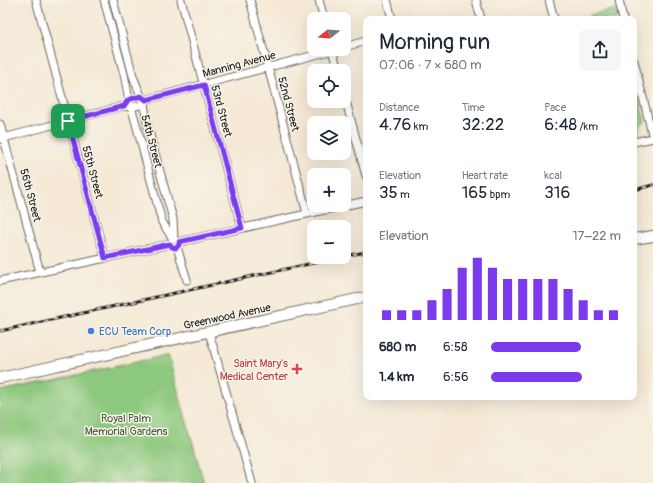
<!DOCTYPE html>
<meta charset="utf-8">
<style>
body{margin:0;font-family:Pangolin,sans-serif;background:#f6f6f7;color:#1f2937;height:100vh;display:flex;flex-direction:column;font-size:15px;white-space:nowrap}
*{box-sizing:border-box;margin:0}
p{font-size:13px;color:#747a83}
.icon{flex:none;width:22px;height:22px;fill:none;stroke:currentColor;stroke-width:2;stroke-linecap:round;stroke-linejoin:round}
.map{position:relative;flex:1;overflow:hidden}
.side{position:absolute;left:363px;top:16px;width:274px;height:384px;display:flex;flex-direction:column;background:#fff;border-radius:8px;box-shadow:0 4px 16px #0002}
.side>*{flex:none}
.needle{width:26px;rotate:253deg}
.controls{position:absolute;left:307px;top:12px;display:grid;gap:8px}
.controls a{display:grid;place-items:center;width:44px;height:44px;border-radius:8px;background:#fff;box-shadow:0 4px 16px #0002;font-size:20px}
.pin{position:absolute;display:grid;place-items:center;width:34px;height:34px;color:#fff;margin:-17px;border-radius:8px;box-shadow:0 2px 6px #0006}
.round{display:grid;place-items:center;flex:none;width:42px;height:42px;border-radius:8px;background:#f6f6f7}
.headline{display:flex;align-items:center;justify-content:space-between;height:68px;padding:0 16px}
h1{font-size:22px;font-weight:600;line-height:30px}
.figures{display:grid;grid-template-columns:repeat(3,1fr);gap:6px;height:68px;padding:4px 16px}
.figures div{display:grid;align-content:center}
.figures b{font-size:17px;font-weight:600}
.figures small{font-size:11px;font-weight:400}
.figures p{font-size:11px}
.chart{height:112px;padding:8px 16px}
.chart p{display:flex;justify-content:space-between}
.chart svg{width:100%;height:72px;margin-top:4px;stroke:#7c3aed;stroke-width:6}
ul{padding:0 16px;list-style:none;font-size:13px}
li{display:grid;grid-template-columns:64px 48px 1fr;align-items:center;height:30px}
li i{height:10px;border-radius:5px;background:#7c3aed}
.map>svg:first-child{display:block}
.green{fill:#8cc87d;stroke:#54724c}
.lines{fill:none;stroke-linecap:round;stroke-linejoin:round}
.minor-casing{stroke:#68645d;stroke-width:9}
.secondary-casing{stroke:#68645d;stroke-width:12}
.minor{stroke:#fff;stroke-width:7}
.secondary{stroke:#fff;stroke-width:10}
.rail-casing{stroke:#1c1c1c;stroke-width:3}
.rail{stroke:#f7f3e8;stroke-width:1.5;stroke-dasharray:4.5;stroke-linecap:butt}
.route-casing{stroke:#fff;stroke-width:8}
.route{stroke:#7c3aed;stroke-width:5}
.shop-dot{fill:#3f7fe0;stroke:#f7f3e8;stroke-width:1.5}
.health-dot{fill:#e0444e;stroke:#f7f3e8;stroke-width:1.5}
.labels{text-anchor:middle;stroke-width:3;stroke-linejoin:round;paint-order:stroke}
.street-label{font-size:11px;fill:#1c1c1c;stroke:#f7f3e8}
.shop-label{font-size:11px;fill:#366cbe;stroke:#f7f3e8;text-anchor:start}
.health-label{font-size:11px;fill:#be3a42;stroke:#f7f3e8;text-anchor:end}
.park-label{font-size:11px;fill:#43583e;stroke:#f7f3e8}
</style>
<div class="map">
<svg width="653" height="483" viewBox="0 0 653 483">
<rect width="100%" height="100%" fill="#f7f3e8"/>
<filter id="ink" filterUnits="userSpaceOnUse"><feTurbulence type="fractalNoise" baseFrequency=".025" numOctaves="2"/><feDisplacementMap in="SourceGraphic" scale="8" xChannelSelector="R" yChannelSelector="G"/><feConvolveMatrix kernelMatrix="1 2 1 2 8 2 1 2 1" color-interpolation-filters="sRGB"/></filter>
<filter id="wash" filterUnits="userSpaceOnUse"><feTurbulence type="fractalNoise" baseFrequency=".012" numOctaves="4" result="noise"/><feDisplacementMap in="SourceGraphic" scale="16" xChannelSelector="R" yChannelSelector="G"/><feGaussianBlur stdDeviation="0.9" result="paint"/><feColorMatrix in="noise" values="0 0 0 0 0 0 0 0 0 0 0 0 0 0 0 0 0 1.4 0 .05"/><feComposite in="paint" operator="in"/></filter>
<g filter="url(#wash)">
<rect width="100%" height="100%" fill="#f5e9d5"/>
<g class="green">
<polygon points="616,9 618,19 591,19 590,15"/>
<path d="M634 81 645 122C639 125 637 131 638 137H634Z"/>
<polygon points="168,355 204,483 0,483 0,391 58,379"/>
</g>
</g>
<g filter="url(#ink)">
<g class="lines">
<g class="minor-casing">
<g id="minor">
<polyline points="36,0 105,258"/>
<polyline points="104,0 124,74 129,100 135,120 162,222 173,239"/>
<polyline points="113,0 133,76 144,104 148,128 173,219 174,239"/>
<polyline points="181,0 242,228"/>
<polyline points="250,0 307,213"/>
<polyline points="319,0 324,19"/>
<polyline points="387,0 392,19"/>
<polyline points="476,0 481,19"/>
<polyline points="549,0 554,19"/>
<polyline points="619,0 623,19"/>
<polyline points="344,47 366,41"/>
<polyline points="332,49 338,71"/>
<polyline points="634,61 653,138"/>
<polyline points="344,94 366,176"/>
<polyline points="0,124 40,272"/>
<path d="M0 139 123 106C132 107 135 107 144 104L146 100 149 99 337 49"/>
<polyline points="634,142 653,138"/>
<polyline points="179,242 366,201"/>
<polyline points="177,247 187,280"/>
<polyline points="0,281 170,244"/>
<polyline points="209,332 252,483"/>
</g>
</g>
<g class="secondary-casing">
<g id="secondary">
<polyline points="634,239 653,236"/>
<polyline points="0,378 366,297"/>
</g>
</g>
<use href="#minor" class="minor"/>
<use href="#secondary" class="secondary"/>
<g class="rail-casing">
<g id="rail">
<polyline points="634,190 653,185"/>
<polyline points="344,256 366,252"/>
<polyline points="0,331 341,257"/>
</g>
</g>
<use href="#rail" class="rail"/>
</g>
</g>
<g class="lines" filter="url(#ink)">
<g class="route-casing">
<polygon id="route" points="204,85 242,228 179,242 179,245 176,248 172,247 170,244 105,258 68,121 124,106 128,100 141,96 146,100"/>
</g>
<use href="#route" class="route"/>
</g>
<circle class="shop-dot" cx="91" cy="331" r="4"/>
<path class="health-dot" d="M295 363h4v4h4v4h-4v4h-4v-4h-4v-4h4z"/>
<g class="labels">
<g class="street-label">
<text transform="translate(239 64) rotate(-15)" y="4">Manning Avenue</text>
<text transform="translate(289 104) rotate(75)" y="4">52nd Street</text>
<text transform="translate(222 111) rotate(75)" y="4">53rd Street</text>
<text transform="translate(152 141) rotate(75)" y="4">54th Street</text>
<text transform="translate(93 172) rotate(75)" y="4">55th Street</text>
<text transform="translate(31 195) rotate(75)" y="4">56th Street</text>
<text transform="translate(227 316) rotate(-12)" y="4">Greenwood Avenue</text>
</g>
<g class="shop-label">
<text x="99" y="335">ECU Team Corp</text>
</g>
<g class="health-label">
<text x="288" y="367">Saint Mary's<tspan x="288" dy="13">Medical Center</tspan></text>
</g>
<g class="park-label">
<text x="126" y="422">Royal Palm<tspan x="126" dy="13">Memorial Gardens</tspan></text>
</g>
</g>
</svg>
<div class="controls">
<a><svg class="needle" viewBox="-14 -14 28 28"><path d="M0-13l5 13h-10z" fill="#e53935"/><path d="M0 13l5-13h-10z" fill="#747a83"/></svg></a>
<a><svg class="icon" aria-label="locate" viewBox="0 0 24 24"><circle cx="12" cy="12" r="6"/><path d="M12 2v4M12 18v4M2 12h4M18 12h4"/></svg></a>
<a><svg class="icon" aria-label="layers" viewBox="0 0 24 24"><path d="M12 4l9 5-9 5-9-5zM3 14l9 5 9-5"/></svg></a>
<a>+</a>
<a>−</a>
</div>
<div class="pin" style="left:68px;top:121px;background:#1e9e55"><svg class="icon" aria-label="arrive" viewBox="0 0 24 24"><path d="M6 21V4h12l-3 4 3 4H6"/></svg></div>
<section class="side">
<div class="headline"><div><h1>Morning run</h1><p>07:06 · 7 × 680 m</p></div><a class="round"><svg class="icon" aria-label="share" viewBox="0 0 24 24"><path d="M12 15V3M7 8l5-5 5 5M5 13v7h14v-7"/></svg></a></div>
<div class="figures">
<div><p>Distance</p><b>4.76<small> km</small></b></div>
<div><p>Time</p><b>32:22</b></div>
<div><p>Pace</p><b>6:48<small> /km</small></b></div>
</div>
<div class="figures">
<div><p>Elevation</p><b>35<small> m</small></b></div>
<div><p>Heart rate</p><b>165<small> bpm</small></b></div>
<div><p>kcal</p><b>316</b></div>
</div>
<div class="chart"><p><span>Elevation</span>17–22 m</p>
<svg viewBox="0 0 160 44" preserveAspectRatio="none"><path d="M5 44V38M15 44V38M25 44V38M35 44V32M45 44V25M55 44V12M65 44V6M75 44V12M85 44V19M95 44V19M105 44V19M115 44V19M125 44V25M135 44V32M145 44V38M155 44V38"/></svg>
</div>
<ul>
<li><b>680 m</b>6:58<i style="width:69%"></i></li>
<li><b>1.4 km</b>6:56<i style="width:70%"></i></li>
</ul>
</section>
</div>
